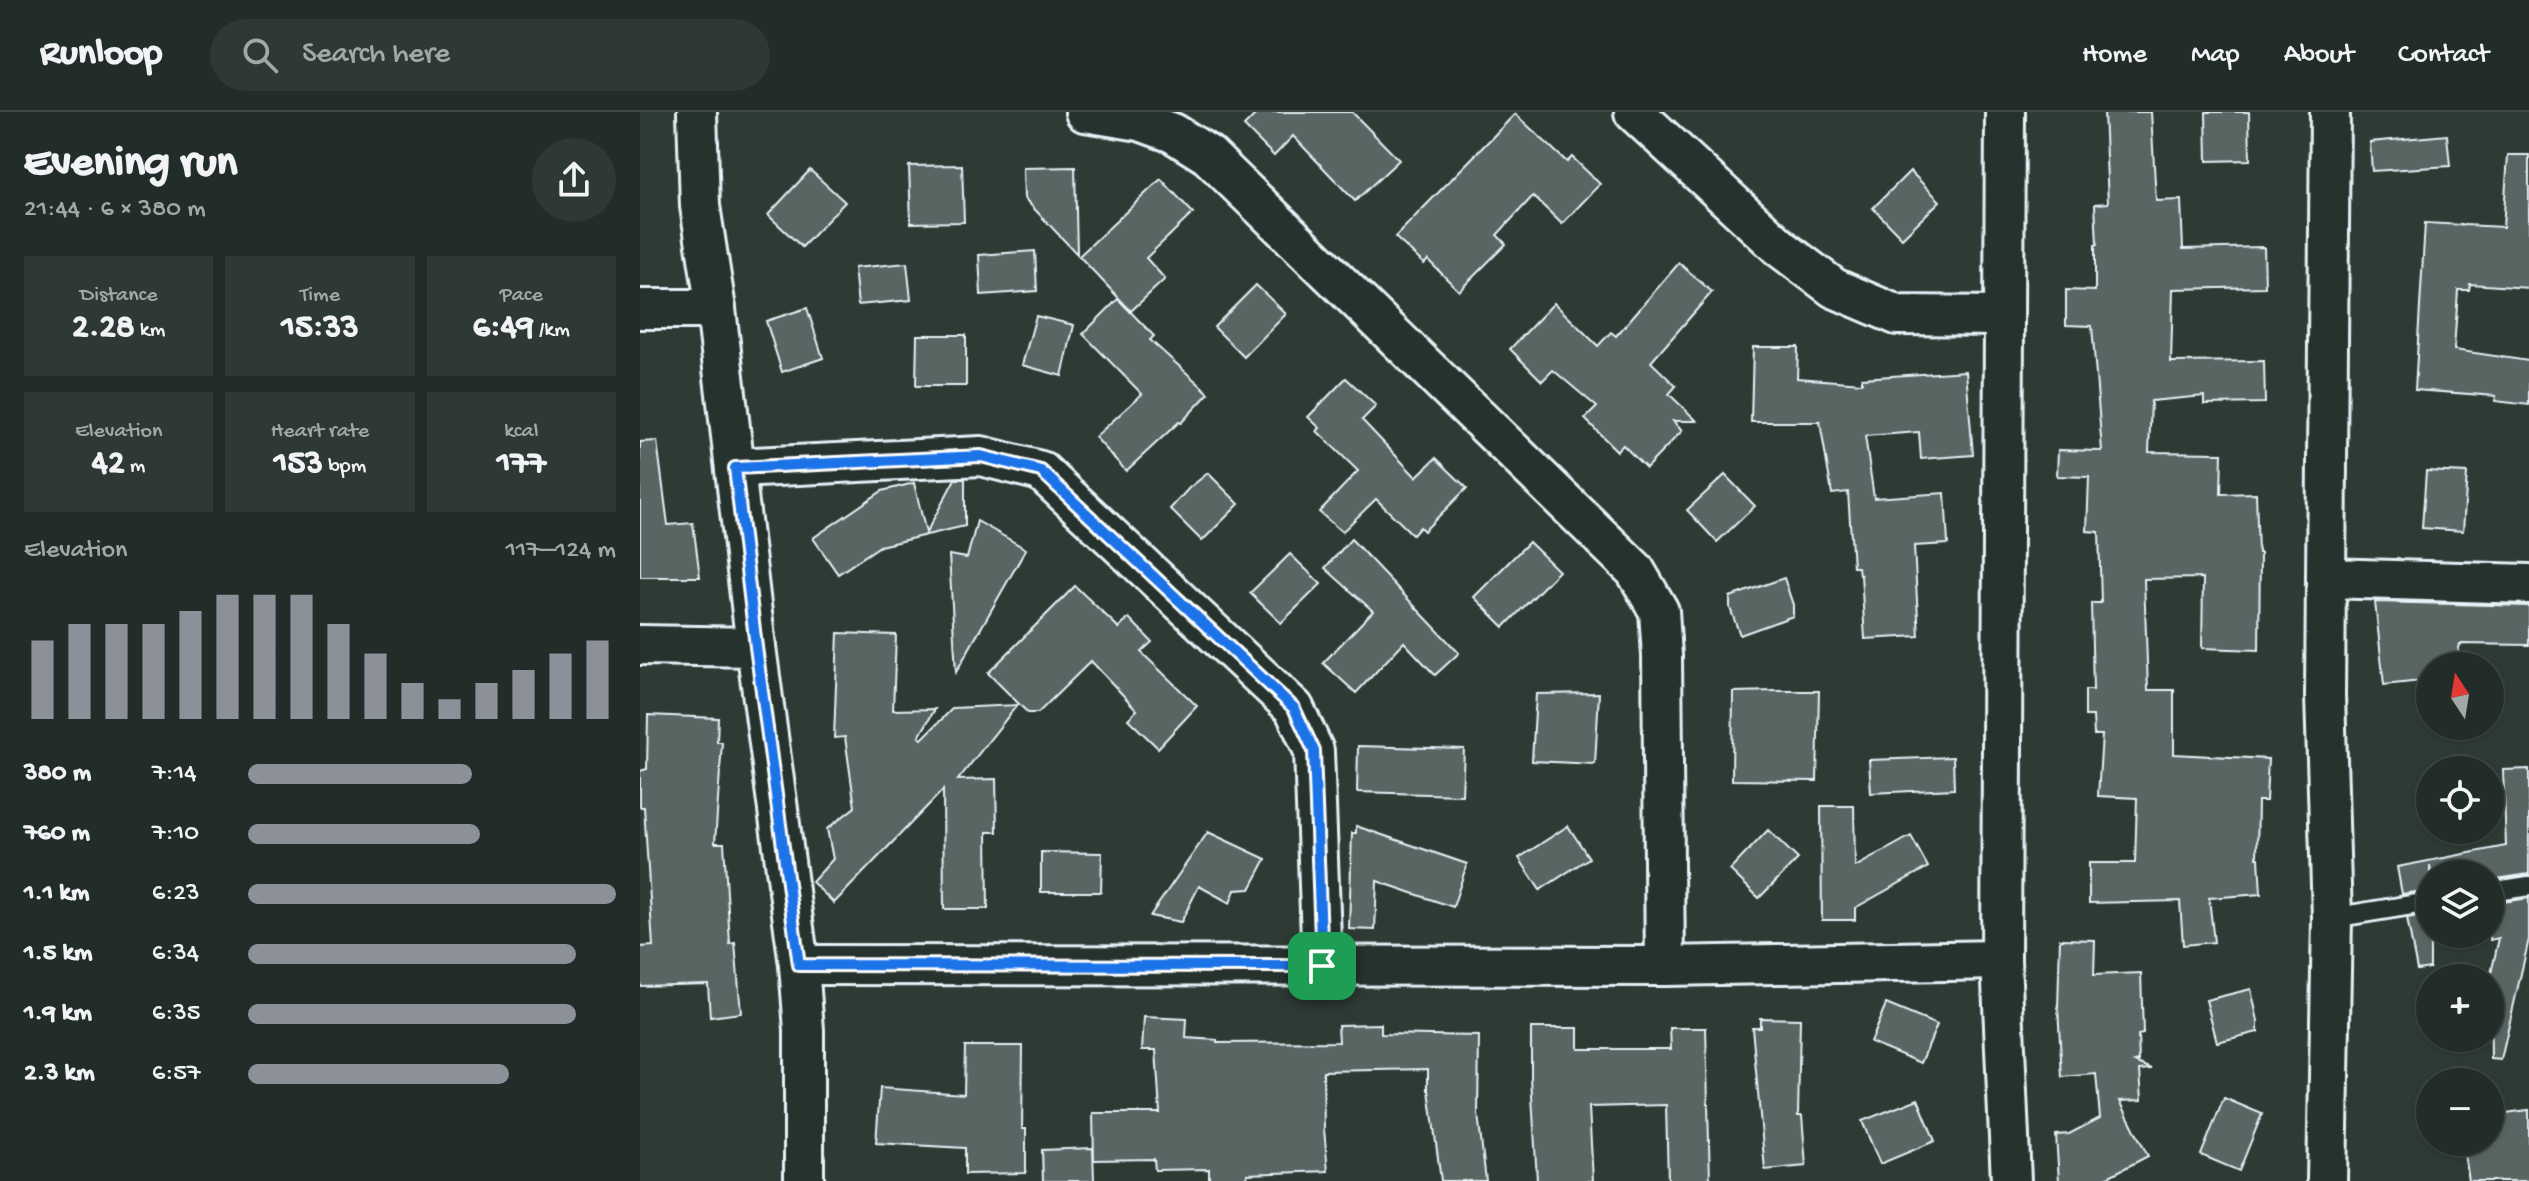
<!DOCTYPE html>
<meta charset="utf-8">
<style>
body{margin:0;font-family:"Gochi Hand",sans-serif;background:#2e3834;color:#f1f3f6;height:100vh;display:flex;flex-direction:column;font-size:30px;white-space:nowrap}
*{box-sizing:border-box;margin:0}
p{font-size:26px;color:#a2a7a8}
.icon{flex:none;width:44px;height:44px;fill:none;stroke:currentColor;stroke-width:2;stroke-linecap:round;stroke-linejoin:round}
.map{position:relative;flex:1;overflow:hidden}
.panel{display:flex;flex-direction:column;background:#222c28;width:640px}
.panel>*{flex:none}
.needle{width:52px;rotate:348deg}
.controls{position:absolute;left:1776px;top:540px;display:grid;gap:16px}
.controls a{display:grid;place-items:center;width:88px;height:88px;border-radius:50%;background:#222c28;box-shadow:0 2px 6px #0004,0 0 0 2px #3f4845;font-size:40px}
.pin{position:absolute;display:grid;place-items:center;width:68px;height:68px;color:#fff;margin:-34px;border-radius:16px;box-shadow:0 4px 12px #0006}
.round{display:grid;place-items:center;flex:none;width:84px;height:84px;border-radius:42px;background:#2e3834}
.head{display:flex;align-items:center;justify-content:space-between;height:136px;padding:0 24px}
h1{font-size:44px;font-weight:800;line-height:60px}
.figures{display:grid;grid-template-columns:repeat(3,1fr);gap:12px;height:136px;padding:8px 24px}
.figures div{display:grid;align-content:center;border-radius:0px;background:#2e3834;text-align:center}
.figures b{font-size:34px;font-weight:800}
.figures small{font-size:22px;font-weight:400}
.figures p{font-size:22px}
.chart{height:224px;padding:16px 24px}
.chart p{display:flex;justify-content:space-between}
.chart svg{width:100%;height:144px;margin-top:8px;stroke:#8c9099;stroke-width:6}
ul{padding:0 24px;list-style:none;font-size:26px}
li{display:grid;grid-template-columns:128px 96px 1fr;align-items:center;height:60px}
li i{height:20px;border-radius:10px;background:#8c9099}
header{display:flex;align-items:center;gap:48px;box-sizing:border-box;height:112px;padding:0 40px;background:#222c28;border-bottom:2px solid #3f4845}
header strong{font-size:38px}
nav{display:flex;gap:44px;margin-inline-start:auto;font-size:28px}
.search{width:560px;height:72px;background:#2e3834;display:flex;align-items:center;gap:20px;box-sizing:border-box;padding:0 28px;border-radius:44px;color:#a2a7a8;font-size:30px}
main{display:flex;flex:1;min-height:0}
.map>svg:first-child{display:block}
.building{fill:#596563;stroke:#e8f1f8;stroke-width:2}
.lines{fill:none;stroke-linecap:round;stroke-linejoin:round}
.service-casing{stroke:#e8f1f8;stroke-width:24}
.minor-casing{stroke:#e8f1f8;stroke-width:44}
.service{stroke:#26332d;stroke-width:18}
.minor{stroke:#26332d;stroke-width:38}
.route-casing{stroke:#fff;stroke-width:16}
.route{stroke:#1a73e8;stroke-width:10}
</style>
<header>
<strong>Runloop</strong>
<div class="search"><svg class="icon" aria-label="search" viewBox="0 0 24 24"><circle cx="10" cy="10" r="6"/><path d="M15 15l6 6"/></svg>Search here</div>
<nav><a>Home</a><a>Map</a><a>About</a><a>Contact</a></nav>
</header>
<main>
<section class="panel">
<div class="head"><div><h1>Evening run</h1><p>21:44 · 6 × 380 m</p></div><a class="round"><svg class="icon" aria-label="share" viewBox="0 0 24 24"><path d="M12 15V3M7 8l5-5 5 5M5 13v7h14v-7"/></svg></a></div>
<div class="figures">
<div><p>Distance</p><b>2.28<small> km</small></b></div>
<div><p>Time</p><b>15:33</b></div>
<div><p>Pace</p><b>6:49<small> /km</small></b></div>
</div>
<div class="figures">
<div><p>Elevation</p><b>42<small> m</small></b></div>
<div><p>Heart rate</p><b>153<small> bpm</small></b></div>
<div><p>kcal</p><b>177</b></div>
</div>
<div class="chart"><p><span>Elevation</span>117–124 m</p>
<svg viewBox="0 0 160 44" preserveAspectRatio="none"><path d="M5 44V20M15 44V15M25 44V15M35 44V15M45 44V11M55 44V6M65 44V6M75 44V6M85 44V15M95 44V24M105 44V33M115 44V38M125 44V33M135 44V29M145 44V24M155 44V20"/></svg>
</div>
<ul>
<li><b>380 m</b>7:14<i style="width:61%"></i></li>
<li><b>760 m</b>7:10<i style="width:63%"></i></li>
<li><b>1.1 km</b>6:23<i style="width:100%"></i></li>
<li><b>1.5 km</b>6:34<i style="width:89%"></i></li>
<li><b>1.9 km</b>6:35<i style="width:89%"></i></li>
<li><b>2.3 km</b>6:57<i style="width:71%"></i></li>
</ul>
</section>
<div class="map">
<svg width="1889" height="1069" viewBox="0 0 1889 1069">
<rect width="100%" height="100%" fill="#2e3b35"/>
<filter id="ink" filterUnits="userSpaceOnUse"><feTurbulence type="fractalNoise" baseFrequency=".0125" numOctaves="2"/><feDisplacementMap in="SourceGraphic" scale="16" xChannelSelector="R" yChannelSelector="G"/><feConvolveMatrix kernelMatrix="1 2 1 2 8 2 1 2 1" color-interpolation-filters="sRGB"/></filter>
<g filter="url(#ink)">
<g class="building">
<polygon points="618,0 712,0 759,48 715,89 653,24 634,44 604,14"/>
<polygon points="1464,0 1511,0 1516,89 1541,88 1543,137 1624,135 1625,175 1533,177 1531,250 1624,249 1625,291 1564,292 1564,284 1511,289 1509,340 1582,341 1581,382 1616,381 1618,441 1620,441 1619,538 1562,536 1563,466 1504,467 1508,578 1534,578 1534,642 1628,647 1626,689 1618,689 1617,746 1619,746 1621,782 1569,786 1574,830 1543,833 1540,789 1449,791 1449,751 1495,751 1497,686 1458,684 1462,623 1454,623 1453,604 1445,604 1445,578 1453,578 1451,491 1461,491 1459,420 1447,419 1449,365 1417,364 1418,338 1462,339 1452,214 1426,213 1426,178 1455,179 1455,133 1457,133 1455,92 1468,91"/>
<polygon points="1566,0 1609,0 1610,48 1567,49"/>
<polygon points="875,2 927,50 932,45 960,72 922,112 893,84 857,123 866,132 819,179 788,148 784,152 755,125"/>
<polygon points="1807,23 1810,54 1732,59 1730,30"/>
<polygon points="1868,43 1889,43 1889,176 1830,172 1829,178 1818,178 1814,238 1889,249 1889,293 1855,289 1856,284 1775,278 1785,111 1863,115"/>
<polygon points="322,53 324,110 271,111 269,54"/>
<polygon points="435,55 437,142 384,86 383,56"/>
<polygon points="170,58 205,90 162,135 128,103"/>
<polygon points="1270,59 1300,89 1262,126 1233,96"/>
<polygon points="521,67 553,101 506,146 525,167 491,199 439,144"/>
<polygon points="395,139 397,179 341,183 339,143"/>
<polygon points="267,151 271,188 218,193 214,156"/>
<polygon points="1039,151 1072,180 1011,250 1036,274 1029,282 1057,309 1033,309 1042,319 1006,356 983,333 977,339 945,307 957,295 913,258 902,269 870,237 914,191 958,234 971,220 976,224"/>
<polygon points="616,173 646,202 604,245 574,215"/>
<polygon points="478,187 514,224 510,228 569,281 541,311 539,310 486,359 455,325 502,282 443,222"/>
<polygon points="167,196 183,246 142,260 126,209"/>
<polygon points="396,204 434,213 422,264 382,253"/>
<polygon points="277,223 326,223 326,274 276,274"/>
<polygon points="1113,235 1158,235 1157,266 1222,271 1222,266 1326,259 1333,343 1281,347 1279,320 1225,324 1234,386 1305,381 1308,432 1274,434 1279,524 1225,527 1221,463 1219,463 1218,455 1213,455 1208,380 1192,382 1180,310 1111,310"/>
<polygon points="706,266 736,294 722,308 776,365 796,346 827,376 784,419 780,415 773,423 736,387 702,420 679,400 718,359 677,319 680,316 668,305"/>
<polygon points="17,329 28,413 53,411 60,465 0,465 0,330"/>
<polygon points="1786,359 1827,361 1823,419 1782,416"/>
<polygon points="568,361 599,392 562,429 530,397 549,376"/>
<polygon points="1085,363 1115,394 1077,430 1047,398"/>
<polygon points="315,367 325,367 325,414 240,434 198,462 173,426 242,379 274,371 286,421"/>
<polygon points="337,409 386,437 316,560 309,443 327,446"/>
<polygon points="711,427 819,541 795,563 764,530 716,581 683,551 733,499 685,456"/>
<polygon points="889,430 919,459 864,515 834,485"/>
<polygon points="650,442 681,472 641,511 610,481"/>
<polygon points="1144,466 1153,493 1153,504 1100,523 1090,496 1090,485"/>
<polygon points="435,474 479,516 489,506 512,530 501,540 557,594 518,636 488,607 497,598 451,549 398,601 388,601 348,561"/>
<polygon points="1735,490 1889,494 1889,533 1820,532 1815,554 1790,554 1790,568 1744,573"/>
<polygon points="198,521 256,523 253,598 295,597 279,625 282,627 313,596 377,593 318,668 356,667 357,720 347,720 348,797 304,797 303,678 194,791 172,770 193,747 187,717 215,695 205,625 194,626"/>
<polygon points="1137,579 1179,579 1177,669 1092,668 1093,580"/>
<polygon points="959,581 955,652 892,649 896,582"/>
<polygon points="8,603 78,606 77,630 82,630 75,731 84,731 90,832 95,831 101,901 70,905 68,872 0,874 0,835 13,834 4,695 0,695 0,659 7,657"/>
<polygon points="718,634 824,637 822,683 717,680"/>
<polygon points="1313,645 1314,677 1231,681 1229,648"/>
<polygon points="1889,657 1889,762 1850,768 1850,762 1791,762 1790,753 1790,778 1762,782 1757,755 1866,734 1863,658"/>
<polygon points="1181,694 1214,694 1215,755 1271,724 1288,755 1215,796 1215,808 1182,808"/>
<polygon points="716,714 827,752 813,795 737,769 735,818 709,817 712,721 716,721"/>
<polygon points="928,714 949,746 900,778 879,746"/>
<polygon points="1128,718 1158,747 1119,786 1090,758"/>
<polygon points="568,720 626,747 610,777 595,778 590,791 559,774 541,810 510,804"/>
<polygon points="401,740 462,741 461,780 401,780"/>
<polygon points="1889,786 1889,827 1861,948 1851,947 1850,866 1859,826 1850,828 1850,792"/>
<polygon points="1790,802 1790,856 1777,858 1767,806"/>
<polygon points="1420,827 1455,828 1454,863 1501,861 1503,922 1498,923 1499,949 1495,950 1512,957 1500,958 1502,988 1480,989 1508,1044 1460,1069 1419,1069 1416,1023 1429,1022 1460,1006 1456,962 1422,965 1418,895"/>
<polygon points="1611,877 1618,909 1618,920 1577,930 1566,888"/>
<polygon points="1246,892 1297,913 1281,951 1230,930"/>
<polygon points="504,905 547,907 546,926 577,928 577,931 699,930 698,913 741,912 741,922 839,924 838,1002 846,1069 801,1069 789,978 788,978 788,957 683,959 684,1017 688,1059 607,1062 608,1069 569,1069 569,1057 515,1058 514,1047 454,1048 453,1001 520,1001 516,938 502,938"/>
<polygon points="1120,906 1160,907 1158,1004 1162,1004 1166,1054 1125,1058 1112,915 1120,915"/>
<polygon points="891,916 938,916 938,937 1031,937 1030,916 1066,916 1070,1069 1028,1069 1026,993 949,995 953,1069 897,1069 891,966"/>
<polygon points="325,934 383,934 382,1017 386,1017 386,1061 325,1062 325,1036 236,1031 240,976 324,982"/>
<polygon points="1584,986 1622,1002 1599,1059 1561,1043"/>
<polygon points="1278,987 1295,1029 1240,1052 1222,1009"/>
<polygon points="1889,998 1889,1069 1829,1069 1823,1030 1855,1030 1850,1003"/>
<polygon points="453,1036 454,1069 403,1069 402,1038"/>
</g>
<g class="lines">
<g class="service-casing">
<g id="service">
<polyline points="1850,780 1889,774"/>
<polyline points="1692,806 1790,790"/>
</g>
</g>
<g class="minor-casing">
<g id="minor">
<polyline points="57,0 60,94 76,197 116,535 159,853 164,918 164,1069"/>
<polyline points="445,0 500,9 533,21 568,43 995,458 1019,499 1022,544 1025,854"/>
<polyline points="994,0 1142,137 1194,176 1257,203 1364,204"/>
<polyline points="1365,0 1361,848 1371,1069"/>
<polyline points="0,197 76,197"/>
<polyline points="95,356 341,344 401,359 654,596 674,639 682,854"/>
<polyline points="1686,466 1889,472"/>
<polyline points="0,533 116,535"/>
<polyline points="159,853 1025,854 1361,848"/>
<polyline points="1687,1069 1692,806 1685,583 1690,0"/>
</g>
</g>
<use href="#service" class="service"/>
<use href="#minor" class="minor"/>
</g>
</g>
<g class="lines" filter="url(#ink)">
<g class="route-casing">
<polygon id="route" points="341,344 401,359 654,596 674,639 682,854 159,853 116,535 95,356"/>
</g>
<use href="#route" class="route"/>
</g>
</svg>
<div class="controls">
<a><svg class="needle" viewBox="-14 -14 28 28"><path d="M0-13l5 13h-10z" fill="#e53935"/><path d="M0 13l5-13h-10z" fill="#a2a7a8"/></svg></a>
<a><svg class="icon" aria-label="locate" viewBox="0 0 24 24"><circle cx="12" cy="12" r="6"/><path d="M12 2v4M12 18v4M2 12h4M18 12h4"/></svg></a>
<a><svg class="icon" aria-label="layers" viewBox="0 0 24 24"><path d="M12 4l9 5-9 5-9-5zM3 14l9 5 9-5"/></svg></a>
<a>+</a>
<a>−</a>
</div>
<div class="pin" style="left:682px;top:854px;background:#1e9e55"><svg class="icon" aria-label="arrive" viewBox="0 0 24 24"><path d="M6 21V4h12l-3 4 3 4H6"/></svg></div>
</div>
</main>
